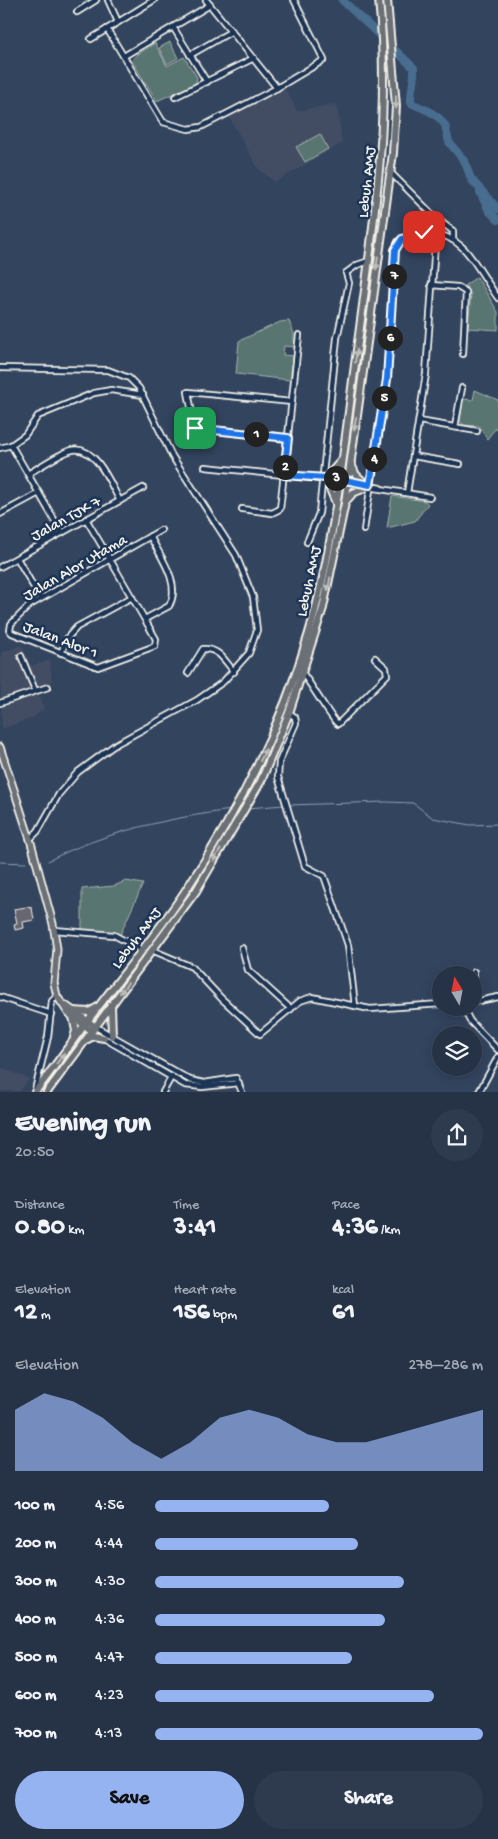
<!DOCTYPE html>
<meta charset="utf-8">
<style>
body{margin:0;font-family:"Gochi Hand",sans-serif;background:#2e3b4e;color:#f1f3f6;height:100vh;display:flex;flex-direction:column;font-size:19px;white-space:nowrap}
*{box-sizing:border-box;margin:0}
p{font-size:16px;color:#a4aab4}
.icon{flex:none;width:28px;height:28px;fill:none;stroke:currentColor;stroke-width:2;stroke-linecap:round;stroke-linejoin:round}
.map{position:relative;height:1092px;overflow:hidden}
.panel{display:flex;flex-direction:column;background:#263347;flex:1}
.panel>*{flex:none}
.needle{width:32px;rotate:350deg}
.tools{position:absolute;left:432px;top:966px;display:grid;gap:10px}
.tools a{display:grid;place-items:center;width:50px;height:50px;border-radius:50%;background:#263347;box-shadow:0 2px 12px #0003,0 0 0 1px #424e60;font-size:25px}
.pin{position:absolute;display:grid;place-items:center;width:42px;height:42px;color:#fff;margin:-21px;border-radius:10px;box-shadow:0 2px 8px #0006}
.km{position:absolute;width:25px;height:25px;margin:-12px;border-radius:50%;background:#222;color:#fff;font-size:14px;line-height:25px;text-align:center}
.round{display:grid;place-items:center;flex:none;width:52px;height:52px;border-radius:26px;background:#2e3b4e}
.headline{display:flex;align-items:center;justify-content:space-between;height:85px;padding:0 15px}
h1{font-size:28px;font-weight:700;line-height:38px}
.stats{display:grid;grid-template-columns:repeat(3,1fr);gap:8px;height:85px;padding:5px 15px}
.stats div{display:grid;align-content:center}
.stats b{font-size:25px;font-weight:700}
.stats small{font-size:14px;font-weight:400}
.stats p{font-size:14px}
.chart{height:140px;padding:10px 15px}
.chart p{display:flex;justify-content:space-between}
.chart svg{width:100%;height:90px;margin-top:5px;fill:#95b2f1;opacity:.7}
.cta{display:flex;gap:10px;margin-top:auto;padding:10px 15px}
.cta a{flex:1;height:58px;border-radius:30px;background:#95b2f1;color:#111;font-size:20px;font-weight:700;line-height:58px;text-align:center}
.cta a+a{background:#2e3b4e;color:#f1f3f6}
ul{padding:0 15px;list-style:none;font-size:16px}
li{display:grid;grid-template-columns:80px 60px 1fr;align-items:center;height:38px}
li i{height:12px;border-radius:6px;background:#95b2f1}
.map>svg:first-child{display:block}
.built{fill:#434e64}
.green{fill:#597471;stroke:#a6b2ac}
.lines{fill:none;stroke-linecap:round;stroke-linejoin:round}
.stream{stroke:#8da2b3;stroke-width:1}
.river{stroke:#486d8f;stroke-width:8}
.building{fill:#676671;stroke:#f4f1e8}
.minor-casing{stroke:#f4f1e8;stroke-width:8}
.major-casing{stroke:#f4f1e8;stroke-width:9}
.highway-casing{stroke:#f4f1e8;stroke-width:10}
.minor{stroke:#1d3557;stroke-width:4.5}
.major{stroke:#6b6f75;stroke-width:5.5}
.highway{stroke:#6b6f75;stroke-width:6}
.oneway{fill:#bdbdba}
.route-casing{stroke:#fff;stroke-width:10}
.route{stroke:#1a73e8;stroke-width:6}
.labels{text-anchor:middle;stroke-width:5;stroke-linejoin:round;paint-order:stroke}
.street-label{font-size:16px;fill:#f4f1e8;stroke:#1d3557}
</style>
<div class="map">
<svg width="498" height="1092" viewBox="0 0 498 1092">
<rect width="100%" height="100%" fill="#33445f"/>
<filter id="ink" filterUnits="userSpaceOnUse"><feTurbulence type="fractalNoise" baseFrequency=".02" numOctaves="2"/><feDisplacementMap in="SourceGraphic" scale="10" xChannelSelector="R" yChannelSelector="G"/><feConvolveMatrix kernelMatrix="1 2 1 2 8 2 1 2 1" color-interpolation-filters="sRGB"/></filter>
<g filter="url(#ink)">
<g class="built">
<polygon points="285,88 297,111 337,104 342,143 275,182 258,168 229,117"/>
<polygon points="22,645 31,666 50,660 52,685 42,686 36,682 44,709 32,718 2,729 0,658 3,652"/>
<polygon points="0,1067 29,1079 20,1091 0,1091"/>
</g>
<g class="green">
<polygon points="170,42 178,58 167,64 159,48"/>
<polygon points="155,43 167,66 184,57 197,77 196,83 157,101 132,61 135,56"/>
<polygon points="320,134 328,149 305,162 296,147"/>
<polygon points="477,277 498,312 498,330 468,328 471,294 465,285"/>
<polygon points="289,321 294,334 294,347 284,346 283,355 293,356 290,380 236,374 239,341 280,322"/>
<polygon points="475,390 498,400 498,425 487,439 479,426 464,425 460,422 463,399 473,400"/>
<polygon points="392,496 425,501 428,504 415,521 387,528"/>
<polygon points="126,881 143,884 120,935 82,930 82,889 114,886"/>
</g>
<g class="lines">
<g class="stream">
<polyline points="288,805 386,802 413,803 433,818 470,825 498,824"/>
<polyline points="248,808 284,805"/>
<path d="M48 861C101 833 172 817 232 810"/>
<polyline points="0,862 26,863"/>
</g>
<g class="river">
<path d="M342 0 414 68C415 80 410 91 411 103L429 111 439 118 445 125 449 142 465 162 471 179 498 209"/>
<polyline points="480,192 489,211 498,220"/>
</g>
</g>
<polygon class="building" points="27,907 32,908 34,920 23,922 24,928 15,930 14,924 17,923 14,909"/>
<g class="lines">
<g class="minor-casing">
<g id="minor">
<polyline points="108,0 118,22"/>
<polyline points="206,0 277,88"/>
<polyline points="77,12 96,0"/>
<polyline points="173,27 207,82"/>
<polyline points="107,29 163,122 188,129 201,127 277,88 324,60 294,0"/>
<polyline points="91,39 154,0"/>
<polyline points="190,55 232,31"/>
<polyline points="124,56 210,5"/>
<polyline points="175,97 254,58"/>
<polyline points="391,173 437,219 453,231 453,240"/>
<polyline points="431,285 458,287 466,292 463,354"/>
<polyline points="0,368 108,370 129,378 139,388 172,456 236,555 253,597 257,630 249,653 223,682 197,700 116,744 78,772 59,794 38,831 30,839"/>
<polyline points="419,421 477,431"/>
<polyline points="455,427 462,388"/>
<polyline points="288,438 195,428 188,392 292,402"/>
<polyline points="11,445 62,533"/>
<polyline points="0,448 11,445 25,435 38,416 94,393 111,390 143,395"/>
<polyline points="413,456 460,464"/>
<polyline points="205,467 313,478 430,497"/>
<path d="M28 474C40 467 60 453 72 450 96 445 111 485 120 501"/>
<polyline points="313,478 340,479 380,488"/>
<polyline points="407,493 426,374 435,243"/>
<polyline points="242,509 272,513 280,509 299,335"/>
<polyline points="0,514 39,493"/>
<path d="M86 519C110 559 133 599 156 639L155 646 98 667 12 633 10 631 11 624 30 605 161 530"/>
<path d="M364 530 387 379 395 250 398 242C417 227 445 231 462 247 475 259 487 283 498 298"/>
<polyline points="307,542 319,513 337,338 349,283 346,273 357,265 369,261"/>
<polyline points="17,558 40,598"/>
<polyline points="0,567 143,488"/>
<path d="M145 619 169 606C182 584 160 556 150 536"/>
<polyline points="61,653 68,637 77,627 132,597"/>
<polyline points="21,656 35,690"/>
<path d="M188 673 203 649C219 648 225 661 234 672"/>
<path d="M303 674C310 682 333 722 338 724L387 675 386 668 375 658"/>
<polyline points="0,703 48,687"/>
<polyline points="289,713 295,717 296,723 279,762 278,777 305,866 324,876 348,945 355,1006"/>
<polyline points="54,930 114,935 142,950"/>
<polyline points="242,948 248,970 291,1009"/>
<polyline points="152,950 192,967 221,998 260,1034 300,1001 312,997 370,1009 441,1004"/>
<polyline points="474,983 474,972"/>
<polyline points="0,997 51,1014"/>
<polyline points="474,1002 498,997"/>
<polyline points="463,1008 470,1021 498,1050"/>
<polyline points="96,1027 190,1080 204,1083 236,1078 242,1092"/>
<polyline points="102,1037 185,1085 202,1087 239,1083"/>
<polyline points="35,1090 48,1037 52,1001 57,996"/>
<polyline points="163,1092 172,1076"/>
<polyline points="479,1092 498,1057"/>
</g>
</g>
<g class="major-casing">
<g id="major">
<polyline points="0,747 30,839 53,924 57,949 54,983 57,996 68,1013 92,1031"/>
<polyline points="61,1002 96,1027"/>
</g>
</g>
<g class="highway-casing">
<g id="highway">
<polyline points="351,464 356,475 366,484"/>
<polyline points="327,477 341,461"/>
<polyline points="327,482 336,503"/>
<polyline points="346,501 353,493 365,488"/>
<polyline points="111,1005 112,1036"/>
<polyline points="74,1011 89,1012 96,1008"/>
<polyline points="73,1017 76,1031 74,1037"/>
<polyline points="88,1039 93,1036 104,1038"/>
<path d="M35 1092C57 1064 77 1034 99 1006 127 969 158 932 184 893 238 812 282 726 309 633 337 536 345 434 359 335 374 221 391 116 379 0"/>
<polyline points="47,1092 196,891 261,781 289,713 323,608 345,503 393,153 396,106 387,0"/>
</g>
</g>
<use href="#minor" class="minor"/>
<use href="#major" class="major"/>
<use href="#highway" class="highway"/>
</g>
<defs><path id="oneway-solid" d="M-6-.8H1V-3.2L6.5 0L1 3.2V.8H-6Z" transform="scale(1.25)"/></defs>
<g class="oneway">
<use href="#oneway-solid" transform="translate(396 102) rotate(89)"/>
<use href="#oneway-solid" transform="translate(377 263) rotate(98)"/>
<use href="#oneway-solid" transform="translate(356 356) rotate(-82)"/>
<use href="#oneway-solid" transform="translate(355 424) rotate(98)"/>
<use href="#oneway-solid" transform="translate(329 584) rotate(101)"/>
<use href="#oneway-solid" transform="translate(263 755) rotate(-65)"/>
<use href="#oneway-solid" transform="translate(217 855) rotate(121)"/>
<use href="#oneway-solid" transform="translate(124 988) rotate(127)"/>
<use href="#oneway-solid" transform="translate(60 1059) rotate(-53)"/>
</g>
</g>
<g class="lines" filter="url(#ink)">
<g class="route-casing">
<polyline id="route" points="195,428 288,438 284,475 340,479 370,485 387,379 395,250 402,239 424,232"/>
</g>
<use href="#route" class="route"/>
</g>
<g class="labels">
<g class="street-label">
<text transform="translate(365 182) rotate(-84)" y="6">Lebuh AMJ</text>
<text transform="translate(65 517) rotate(-29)" y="6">Jalan TJK 7</text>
<text transform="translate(74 566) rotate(-30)" y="6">Jalan Alor Utama</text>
<text transform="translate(307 581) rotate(-78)" y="6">Lebuh AMJ</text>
<text transform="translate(61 638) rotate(21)" y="6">Jalan Alor 1</text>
<text transform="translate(135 937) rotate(-53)" y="6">Lebuh AMJ</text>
</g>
</g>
</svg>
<div class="tools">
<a><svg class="needle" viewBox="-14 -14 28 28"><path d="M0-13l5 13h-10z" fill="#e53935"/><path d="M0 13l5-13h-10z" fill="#a4aab4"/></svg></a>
<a><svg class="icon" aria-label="layers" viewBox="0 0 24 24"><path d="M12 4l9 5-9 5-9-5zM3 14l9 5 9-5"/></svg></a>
</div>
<div class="pin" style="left:195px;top:428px;background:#1e9e55"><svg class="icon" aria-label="arrive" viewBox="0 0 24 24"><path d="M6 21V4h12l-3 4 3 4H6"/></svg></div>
<div class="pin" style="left:424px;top:232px;background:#d93025"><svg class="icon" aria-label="check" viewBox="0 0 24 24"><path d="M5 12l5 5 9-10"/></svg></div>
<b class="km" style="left:256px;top:434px">1</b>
<b class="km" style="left:285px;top:467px">2</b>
<b class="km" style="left:336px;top:478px">3</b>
<b class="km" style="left:374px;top:459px">4</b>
<b class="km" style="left:384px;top:398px">5</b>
<b class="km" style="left:390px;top:338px">6</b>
<b class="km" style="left:394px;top:276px">7</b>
</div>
<section class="panel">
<div class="headline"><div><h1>Evening run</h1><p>20:50</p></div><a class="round"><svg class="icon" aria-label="share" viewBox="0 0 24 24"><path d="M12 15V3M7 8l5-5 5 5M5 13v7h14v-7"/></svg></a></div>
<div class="stats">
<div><p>Distance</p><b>0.80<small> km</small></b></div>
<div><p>Time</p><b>3:41</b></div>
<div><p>Pace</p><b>4:36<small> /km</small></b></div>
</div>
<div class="stats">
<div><p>Elevation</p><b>12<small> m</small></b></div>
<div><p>Heart rate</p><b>156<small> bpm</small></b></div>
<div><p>kcal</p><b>61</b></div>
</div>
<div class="chart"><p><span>Elevation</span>278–286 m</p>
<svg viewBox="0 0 160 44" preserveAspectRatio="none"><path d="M0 44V14L10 6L20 10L30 18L40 30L50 38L60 30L70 18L80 14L90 18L100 26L110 30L120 30L130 26L140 22L150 18L160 14V44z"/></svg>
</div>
<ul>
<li><b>100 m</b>4:56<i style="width:53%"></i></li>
<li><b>200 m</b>4:44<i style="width:62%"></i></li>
<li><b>300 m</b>4:30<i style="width:76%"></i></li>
<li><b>400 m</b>4:36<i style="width:70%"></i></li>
<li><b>500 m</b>4:47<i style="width:60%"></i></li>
<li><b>600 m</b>4:23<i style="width:85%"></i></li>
<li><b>700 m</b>4:13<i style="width:100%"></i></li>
</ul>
<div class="cta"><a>Save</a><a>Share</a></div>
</section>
